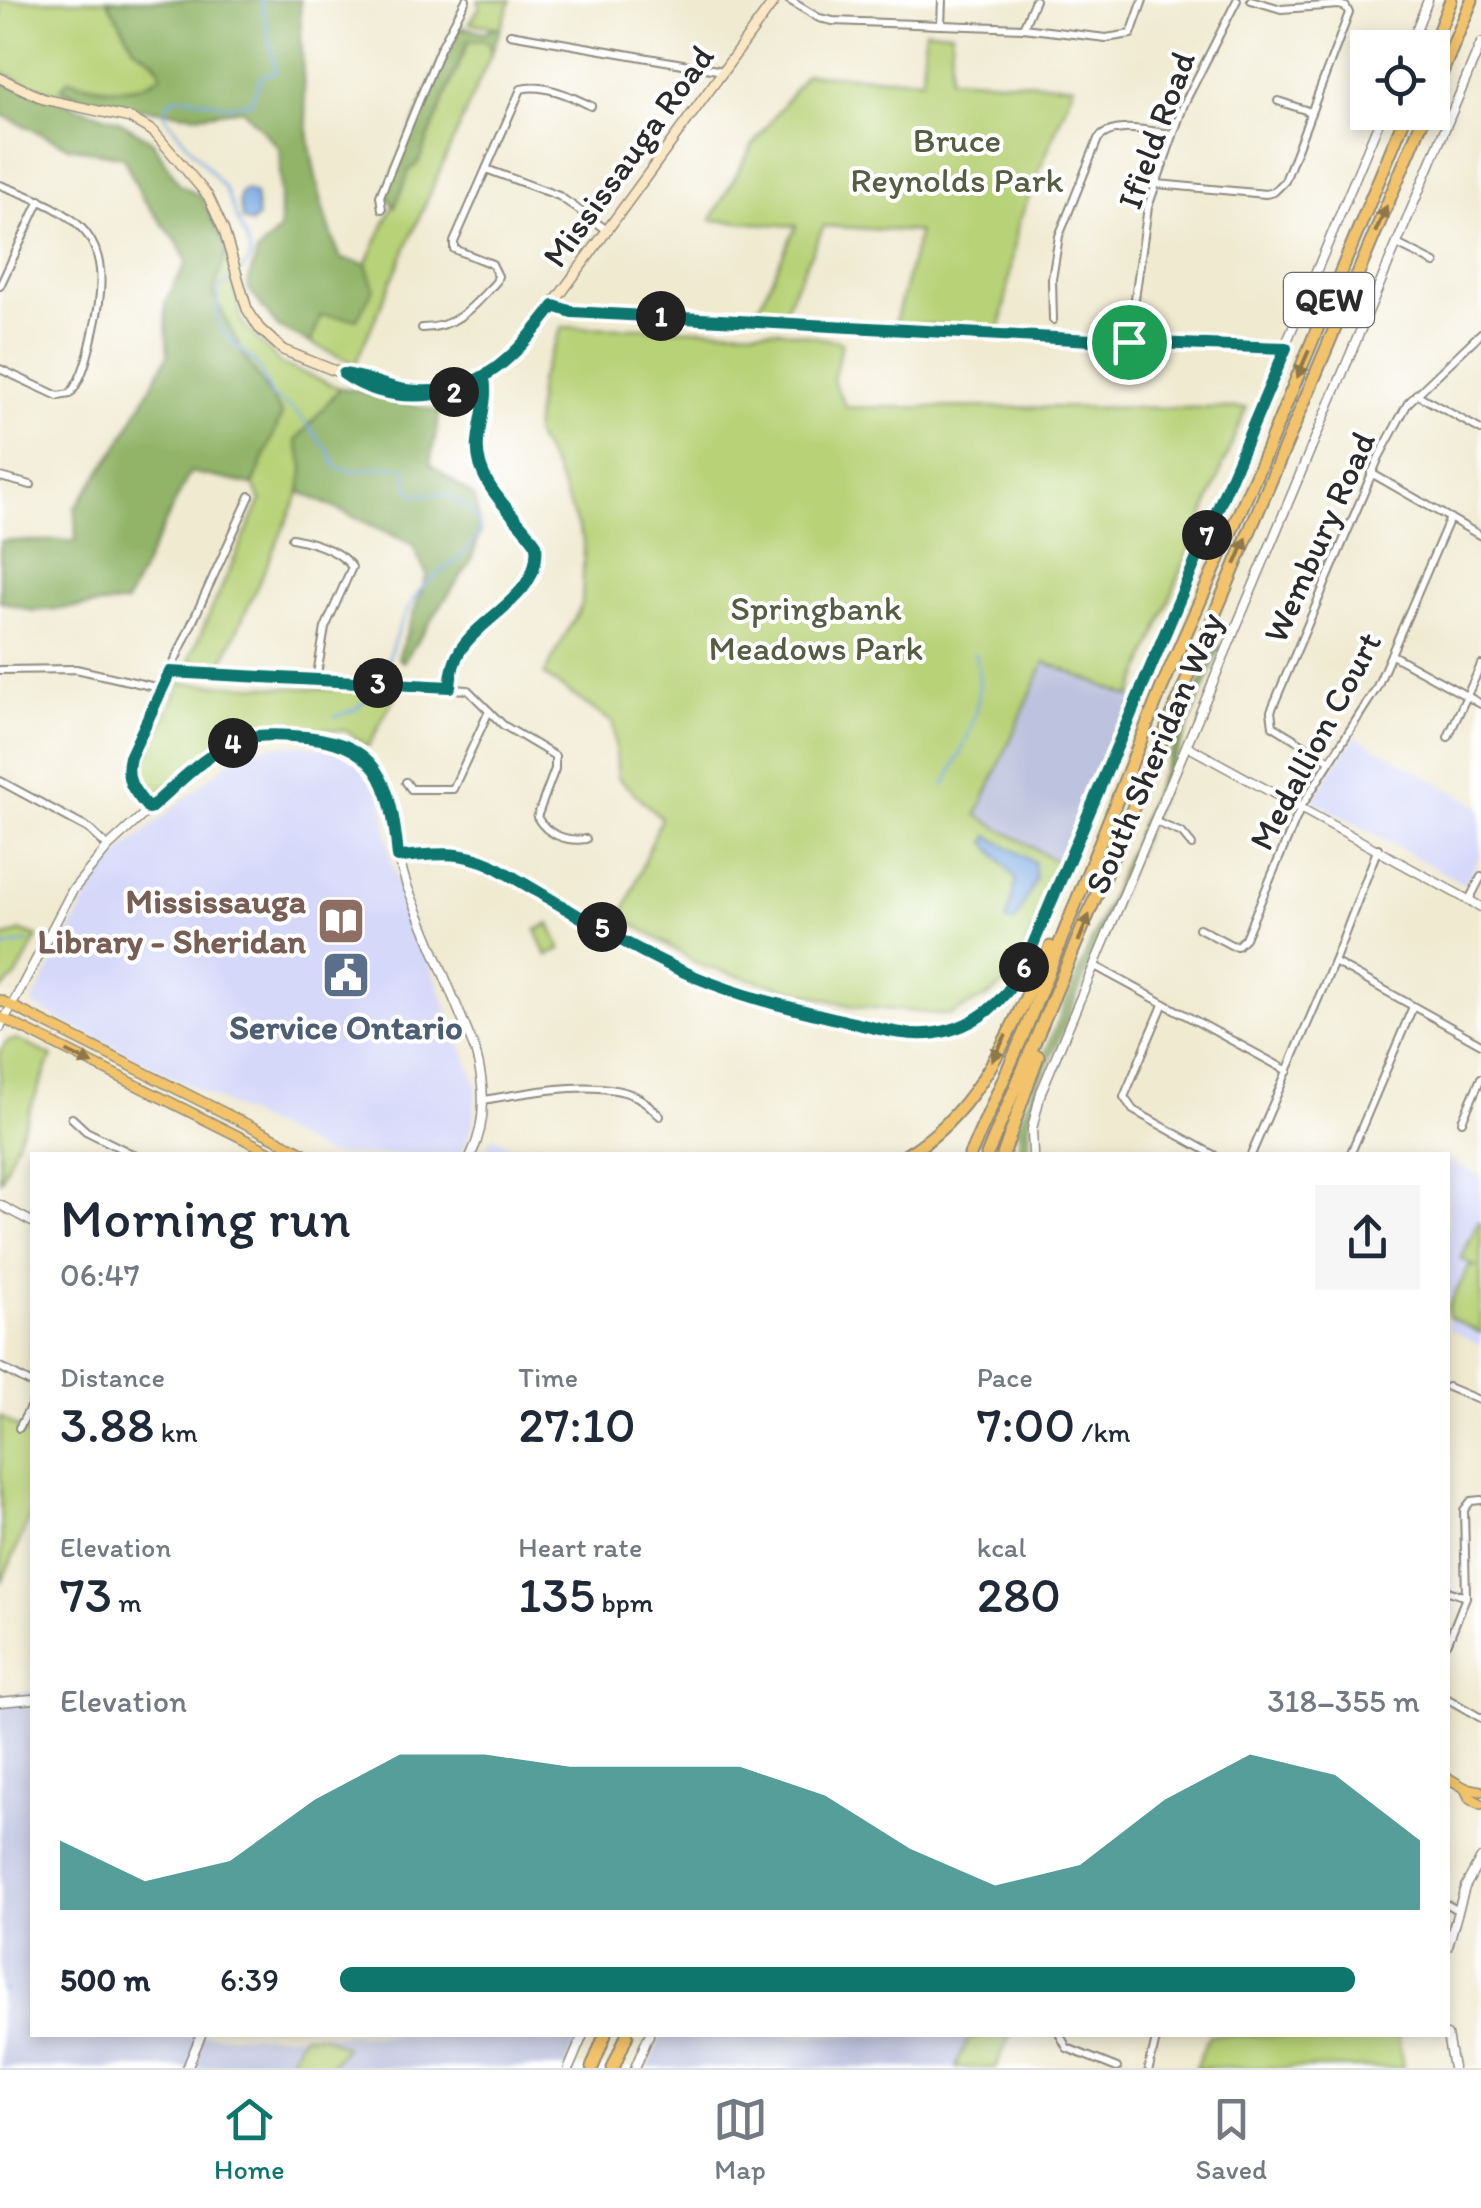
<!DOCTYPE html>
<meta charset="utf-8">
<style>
body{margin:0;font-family:Itim,sans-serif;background:#f6f6f7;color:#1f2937;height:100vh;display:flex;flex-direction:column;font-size:38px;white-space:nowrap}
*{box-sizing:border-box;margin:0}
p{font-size:32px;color:#747a83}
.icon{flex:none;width:55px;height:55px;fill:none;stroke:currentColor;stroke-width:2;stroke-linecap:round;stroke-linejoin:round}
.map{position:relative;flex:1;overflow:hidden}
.details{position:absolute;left:30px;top:1152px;width:1420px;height:885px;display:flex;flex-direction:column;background:#fff;border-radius:0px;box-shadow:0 5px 15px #0003}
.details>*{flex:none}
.fabs{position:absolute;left:1350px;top:30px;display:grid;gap:20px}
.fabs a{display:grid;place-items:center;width:100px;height:100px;border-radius:0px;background:#fff;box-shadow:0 5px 15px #0003;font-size:50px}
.pin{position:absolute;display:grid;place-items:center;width:85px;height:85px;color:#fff;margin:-42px;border:5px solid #fff;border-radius:50%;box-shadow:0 2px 10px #0007}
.km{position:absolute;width:50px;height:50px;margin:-25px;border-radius:50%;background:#222;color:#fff;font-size:28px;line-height:50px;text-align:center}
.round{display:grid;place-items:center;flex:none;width:105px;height:105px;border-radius:0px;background:#f6f6f7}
.summary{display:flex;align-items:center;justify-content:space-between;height:170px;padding:0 30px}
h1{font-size:55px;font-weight:600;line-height:75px}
.figures{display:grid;grid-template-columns:repeat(3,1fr);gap:15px;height:170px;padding:10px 30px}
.figures div{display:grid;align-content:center}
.figures b{font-size:50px;font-weight:600}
.figures small{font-size:28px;font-weight:400}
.figures p{font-size:28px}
.chart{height:280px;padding:20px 30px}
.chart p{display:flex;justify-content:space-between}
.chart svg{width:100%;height:180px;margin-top:10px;fill:#0f766e;opacity:.7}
ul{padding:0 30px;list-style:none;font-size:32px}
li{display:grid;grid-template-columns:160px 120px 1fr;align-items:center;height:75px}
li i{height:25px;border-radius:12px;background:#0f766e}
.dock{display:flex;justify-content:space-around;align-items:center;height:140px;border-top:2px solid #e0e1e3;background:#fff;font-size:28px;color:#747a83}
.dock a{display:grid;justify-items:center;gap:5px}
.dock .current{color:#0f766e}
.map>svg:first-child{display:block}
.built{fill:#d5d8f9}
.industrial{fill:#bdc3de}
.green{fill:#b7d277;stroke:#717e51;stroke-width:2.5}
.forest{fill:#91b468;stroke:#5e704a;stroke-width:2.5}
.water{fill:#78a8e2;stroke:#526a86;stroke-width:2.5}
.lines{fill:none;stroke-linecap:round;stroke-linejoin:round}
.stream{stroke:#78a8e2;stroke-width:2.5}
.minor-casing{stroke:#8e8a7e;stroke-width:10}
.tertiary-casing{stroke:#8e8a7e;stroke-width:11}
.secondary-casing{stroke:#8e8a7e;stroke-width:12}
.primary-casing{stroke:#8e8a7e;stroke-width:12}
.motorway-casing{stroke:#8e8a7e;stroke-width:15}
.minor{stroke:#fff;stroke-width:6}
.tertiary{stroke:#fff;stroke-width:8}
.secondary{stroke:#fae7c3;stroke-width:9}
.primary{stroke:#f2c36a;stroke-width:9}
.motorway{stroke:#f2c36a;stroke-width:11}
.oneway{fill:#8e774a}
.route-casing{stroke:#fff;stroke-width:20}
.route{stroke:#0f766e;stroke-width:12}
.labels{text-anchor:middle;stroke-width:8;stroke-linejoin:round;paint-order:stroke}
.shield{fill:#fff;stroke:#6b6b6b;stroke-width:2.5}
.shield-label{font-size:32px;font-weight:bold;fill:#2b2b2b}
.street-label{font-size:35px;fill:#2b2b2b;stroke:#fff}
.park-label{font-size:35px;fill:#555d42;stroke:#fff}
.education-label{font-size:35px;font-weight:bold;fill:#785e54;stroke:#fff;text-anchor:end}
.service-label{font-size:35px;font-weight:bold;fill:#4e5e75;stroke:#fff}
</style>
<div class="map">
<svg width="1481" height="2068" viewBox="0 0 1481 2068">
<rect width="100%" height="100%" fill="#fff"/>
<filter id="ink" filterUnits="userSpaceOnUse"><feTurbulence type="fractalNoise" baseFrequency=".01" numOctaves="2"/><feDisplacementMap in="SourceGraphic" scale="20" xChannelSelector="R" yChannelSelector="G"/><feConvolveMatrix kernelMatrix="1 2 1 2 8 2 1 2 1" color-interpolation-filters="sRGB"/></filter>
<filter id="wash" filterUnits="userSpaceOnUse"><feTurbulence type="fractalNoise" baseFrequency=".0048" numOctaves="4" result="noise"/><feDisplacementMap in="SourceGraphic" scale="40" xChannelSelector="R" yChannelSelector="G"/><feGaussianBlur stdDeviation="2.25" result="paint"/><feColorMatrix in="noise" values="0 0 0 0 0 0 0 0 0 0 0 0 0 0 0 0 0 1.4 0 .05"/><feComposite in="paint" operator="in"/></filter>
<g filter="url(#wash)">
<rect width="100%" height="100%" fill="#f0ead0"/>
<g class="built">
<polygon points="1355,736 1481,807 1481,854 1464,884 1312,800"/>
<polygon points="305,745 335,750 366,768 382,790 391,864 477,1085 473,1124 461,1155 327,1155 31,1005 105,866 236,755 262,746"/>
<polygon points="493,1136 526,1155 483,1155"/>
<polygon points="1448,1159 1481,1177 1481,1346 1448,1329"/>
</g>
<g class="industrial">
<polygon points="1045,661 1137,697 1064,866 977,815"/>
<polygon points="32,1692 32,2035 580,2035 566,2068 0,2068 0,1695"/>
<polygon points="661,2035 961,2035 968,2038 956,2068 648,2068"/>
</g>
<g class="green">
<path d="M0 0H107L135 48 155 61 163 74C135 97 101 88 68 80L62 88 83 98C52 92 27 87 0 70Z"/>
<polygon points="478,0 511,0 501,28 470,23 480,6"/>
<polygon points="925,30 952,32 950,78 1074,85 1018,224 1001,328 895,323 919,232 824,226 782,315 756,313 796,226 711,220 753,145 806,74 922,79"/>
<polygon points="483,40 490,43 491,54 355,364 311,343 321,315 374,288 366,264 409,171 418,163 469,41"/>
<polygon points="227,250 242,323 281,364 340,388 296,441 304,465 300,492 221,666 189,660 261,500 253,485 282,414 244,356 213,294"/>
<polygon points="562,327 779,330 842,342 833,381 846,407 1246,408 1131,697 1045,662 977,815 1064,866 1010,980 991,995 949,1015 852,1006 702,966 622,917 661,818 618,778 613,723 544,675 582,604 584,542 556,473 534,434 539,381"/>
<polygon points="181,683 397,692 368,747 347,731 295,727 250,730 222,740 153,798 143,787 144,763"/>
<polygon points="550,924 561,949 547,956 536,930"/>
<polygon points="21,931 38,937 16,977 0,991 0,939"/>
<polygon points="16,1039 52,1056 0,1182 0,1050 7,1042"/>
<polygon points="1478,1222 1481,1223 1481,1333 1448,1317 1448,1307 1470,1265 1477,1267 1461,1259"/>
<polygon points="0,1416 32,1437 32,1512 2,1582"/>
<polygon points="302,2035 323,2035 345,2047 329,2068 287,2068"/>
<polygon points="975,2035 1010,2035 996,2068 956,2068 968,2038 973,2038"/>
<polygon points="1209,2035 1398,2035 1403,2068 1195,2068"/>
</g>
<g class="forest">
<path d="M107 0H300C302 91 306 174 341 259L366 264 374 288 357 319 321 315 311 343 278 327 247 287 257 253 280 230V149L242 109 199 115 117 106 83 98 61 88 68 80C100 88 135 97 162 74L155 61 135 48Z"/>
<polygon points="462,27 485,32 495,27 501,28 491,54 489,43 483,40 468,41 418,163 409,171 395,207 386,194 388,187 452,33"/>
<polygon points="0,81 119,121 152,141 179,184 202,198 227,250 213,294 244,356 282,414 253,485 190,472 126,603 33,611 0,601 0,541 76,541 75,508 118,447 168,355 165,302 187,262 177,242 143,199 123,157 69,147 0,114"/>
<polygon points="340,388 358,390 440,412 430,464 475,498 480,533 470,563 403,662 398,658 427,575 412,544 300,492 304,465 296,441"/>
<polygon points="1216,644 1221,647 1036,1094 1029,1121 1029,1155 1020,1155 1019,1125 1052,1036"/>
</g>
<g class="water">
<polygon points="245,190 255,194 258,217 251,224 243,220 239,202 241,193"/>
<polygon points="989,836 1034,862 1036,879 1015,922 1006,922 1016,880 986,842"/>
</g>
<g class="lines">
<g class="stream">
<path d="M240 272 250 261V250L225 189 166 118C161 82 206 103 226 105 235 106 242 104 251 102L261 76 276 72 261 0"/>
<path d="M234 277 218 290 217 319 223 332 258 366 272 397 294 410 307 424 331 454 335 466C354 479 381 461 406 469L408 488 413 494C425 496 440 492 452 497 458 500 465 507 470 511 504 541 434 571 420 590 401 616 392 645 383 675"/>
<polyline points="335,717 356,709 373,692"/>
<path d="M944 786C964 749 991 694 974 653"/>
<polyline points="0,948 29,942"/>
<polyline points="0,1989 5,1991"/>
</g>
</g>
</g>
<g filter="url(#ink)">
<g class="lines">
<g class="minor-casing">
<g id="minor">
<polyline points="789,0 819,18 833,21 1023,28 1106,38 1131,34 1143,0"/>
<polyline points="941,25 942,0"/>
<polyline points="1023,28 1035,0"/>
<polyline points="510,34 723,71"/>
<polyline points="1278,101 1311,112"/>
<polyline points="486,169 559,196 607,230"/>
<polyline points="1157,184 1266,194 1274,192 1285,181 1349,13 1346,7 1339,5 1281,9 1251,0"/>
<path d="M0 185C82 215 116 235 94 329 89 352 84 376 70 394L58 396 0 369"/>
<polyline points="382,209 380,196 440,49 466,0"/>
<polyline points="1397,244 1435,263"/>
<polyline points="0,286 40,200"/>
<polyline points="554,306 573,311 1285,348"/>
<path d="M1053 320 1052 279 1059 236 1098 139C1113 121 1151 132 1173 134"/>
<path d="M422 328C457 328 473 306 496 282L498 276 492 264 454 249V242L521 89C543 83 571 96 591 106"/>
<polyline points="1129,341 1148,207 1184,104 1237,0"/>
<polyline points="1416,394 1481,430"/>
<polyline points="1371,473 1481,536"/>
<polyline points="0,477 31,485"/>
<path d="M292 538C313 542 339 550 352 567L325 628 316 680"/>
<polyline points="1392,655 1481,704"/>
<polyline points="0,670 76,669 164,689"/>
<path d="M171 671 468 690 503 725 555 756V769L537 817C547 835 567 842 586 839"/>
<path d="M450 687C458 622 520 618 536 565 546 531 497 503 483 476 467 446 490 409 485 378"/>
<polyline points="1448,737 1481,665"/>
<polyline points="1329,760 1273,726 1271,711 1379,457 1408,403 1481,333"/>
<polyline points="0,781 89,829 108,847"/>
<polyline points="406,782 411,789 453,789 489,711"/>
<polyline points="149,809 129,784 131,757 250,496"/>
<polyline points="1156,822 1182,833 1192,845"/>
<polyline points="1469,900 1481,877"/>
<polyline points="1199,928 1231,945 1237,946 1245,938 1301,807 1376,689 1450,518"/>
<polyline points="1334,962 1481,1044"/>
<polyline points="1095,966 1288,1071"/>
<polyline points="1163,1005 1124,1097 1133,1110 1214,1155"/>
<path d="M484 1100C524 1093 606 1076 642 1100 649 1104 654 1111 660 1116"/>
<polyline points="72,1118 86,1131 134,1155"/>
<polyline points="1462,1121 1481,1078"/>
<polyline points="1251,1155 1334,962 1378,848"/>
<polyline points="1350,1155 1412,1009"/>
<polyline points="0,1367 32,1384"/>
<polyline points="1448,1387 1481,1401"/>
<polyline points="19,1428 32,1404"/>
<polyline points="1448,1591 1466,1597"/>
<polyline points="1448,1642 1466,1597 1464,1510 1471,1501 1481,1500"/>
<polyline points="1448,1699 1481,1718"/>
<polyline points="1448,1905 1457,1910"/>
<polyline points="1060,2035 1067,2048 1117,2068"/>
<polyline points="1149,2068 1157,2035"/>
</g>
</g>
<g class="tertiary-casing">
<g id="tertiary">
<polyline points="1409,48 1428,0"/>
<polyline points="1187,746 1481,907"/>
<polyline points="398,857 447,852 465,854 490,864 694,976 798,1010 919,1034 964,1025 998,1002 1012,988 1040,931 1383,112"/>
<path d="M0 1028 72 891 108 847 194 768 230 745 245 737 286 736 317 737 358 753 375 767 387 786 398 857 407 886 475 1050C485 1085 488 1121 471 1155"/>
<polyline points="1033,1155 1032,1129 1041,1092 1481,43"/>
<polyline points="0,1205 32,1222"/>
<polyline points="0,1702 32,1699"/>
<polyline points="1448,1946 1465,1887 1481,1858"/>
<polyline points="1447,2035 1453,2068"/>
<polyline points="187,2068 201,2035"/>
<polyline points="569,2068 583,2035"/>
<polyline points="635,2068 649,2035"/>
</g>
</g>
<g class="secondary-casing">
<g id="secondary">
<polyline points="0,78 44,99 130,118 154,132 208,196 224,231 247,309 259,328 283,350 343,374 400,389 431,391 479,380"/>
<polyline points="477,383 502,366 524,344 775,0"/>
</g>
</g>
<g class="primary-casing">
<g id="primary">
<polyline points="0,1000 308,1155"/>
<polyline points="0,1017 276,1155"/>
<polyline points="1448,1778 1465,1788 1481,1791"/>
<polyline points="1465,1788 1469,1797 1481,1804"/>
</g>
</g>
<g class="motorway-casing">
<g id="motorway">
<polyline points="1432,48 1451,0"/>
<polyline points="1432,96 1472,0"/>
<path d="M906 1155C982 1111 1013 1022 1050 947"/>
<polyline points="970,1155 1024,1033 1162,687 1265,455 1407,112"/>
<polyline points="987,1155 1426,112"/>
<polyline points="1003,1155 1038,1056"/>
<polyline points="592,2068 605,2035"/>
<polyline points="613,2068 627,2035"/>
</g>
</g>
<use href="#minor" class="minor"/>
<use href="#tertiary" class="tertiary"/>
<use href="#secondary" class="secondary"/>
<use href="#primary" class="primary"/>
<use href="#motorway" class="motorway"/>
</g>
<defs><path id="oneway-solid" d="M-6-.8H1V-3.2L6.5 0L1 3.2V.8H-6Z" transform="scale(2.5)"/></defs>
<g class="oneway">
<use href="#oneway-solid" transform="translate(1381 219) rotate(-67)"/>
<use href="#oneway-solid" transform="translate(1303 364) rotate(113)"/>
<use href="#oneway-solid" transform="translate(1241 551) rotate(-67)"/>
<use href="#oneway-solid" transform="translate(1084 928) rotate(-68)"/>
<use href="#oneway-solid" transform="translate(999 1048) rotate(118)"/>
<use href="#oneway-solid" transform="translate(80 1058) rotate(26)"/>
</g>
</g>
<g class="lines" filter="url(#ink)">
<g class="route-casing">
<path id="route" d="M1129 342 572 312 554 306C513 359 478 399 405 390 384 387 364 376 344 374 385 403 442 401 484 378 488 400 480 419 478 442 474 484 514 512 536 544 542 595 485 613 461 649 453 661 451 674 450 687L170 672 130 757C124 781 134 791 149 809 177 785 204 754 240 740 254 734 278 735 293 736 379 740 391 781 398 857 435 855 454 849 490 864 558 902 626 948 698 978 746 998 796 1009 845 1021 873 1027 908 1038 936 1033 976 1027 1005 1001 1024 966L1286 348 1129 342"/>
</g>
<use href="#route" class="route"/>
</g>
<defs>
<g id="library-square" transform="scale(2.5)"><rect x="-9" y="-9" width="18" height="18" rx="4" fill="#8d6e63" stroke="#fff"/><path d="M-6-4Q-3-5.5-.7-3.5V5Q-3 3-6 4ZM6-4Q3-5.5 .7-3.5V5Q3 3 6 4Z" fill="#fff"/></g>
<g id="civic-square" transform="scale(2.5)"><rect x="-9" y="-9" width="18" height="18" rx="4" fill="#5c6f8a" stroke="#fff"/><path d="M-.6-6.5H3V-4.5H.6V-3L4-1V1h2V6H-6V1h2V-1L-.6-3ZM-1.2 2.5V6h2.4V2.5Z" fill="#fff"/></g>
</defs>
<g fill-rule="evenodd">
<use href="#library-square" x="341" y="921"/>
<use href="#civic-square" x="346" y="975"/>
</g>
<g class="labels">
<rect class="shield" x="1284" y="273" width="90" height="54" rx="8"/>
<g class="shield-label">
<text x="1329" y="311">QEW</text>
</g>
<g class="street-label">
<text transform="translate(1156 130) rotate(-70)" y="12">Ifield Road</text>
<text transform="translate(628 156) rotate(-54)" y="12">Mississauga Road</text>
<text transform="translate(1319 537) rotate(-66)" y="12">Wembury Road</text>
<text transform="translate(1315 741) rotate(-62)" y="12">Medallion Court</text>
<text transform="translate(1154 753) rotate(-67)" y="12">South Sheridan Way</text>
</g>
<g class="park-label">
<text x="957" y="152">Bruce<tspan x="957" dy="40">Reynolds Park</tspan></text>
<text x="816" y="620">Springbank<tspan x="816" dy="40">Meadows Park</tspan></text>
</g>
<g class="education-label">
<text x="306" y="913">Mississauga<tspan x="306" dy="40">Library - Sheridan</tspan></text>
</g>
<g class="service-label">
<text x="346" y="1039">Service Ontario</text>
</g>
</g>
</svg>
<div class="fabs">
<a><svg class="icon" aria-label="locate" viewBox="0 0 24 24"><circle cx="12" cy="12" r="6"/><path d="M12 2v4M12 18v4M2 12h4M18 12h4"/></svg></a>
</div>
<div class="pin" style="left:1129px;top:342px;background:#1e9e55"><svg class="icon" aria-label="arrive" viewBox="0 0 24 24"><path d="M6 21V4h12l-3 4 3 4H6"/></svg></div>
<b class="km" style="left:661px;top:316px">1</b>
<b class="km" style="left:454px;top:392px">2</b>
<b class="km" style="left:378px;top:683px">3</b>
<b class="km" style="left:233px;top:743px">4</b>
<b class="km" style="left:602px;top:927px">5</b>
<b class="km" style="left:1024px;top:967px">6</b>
<b class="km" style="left:1207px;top:535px">7</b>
<section class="details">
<div class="summary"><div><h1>Morning run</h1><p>06:47</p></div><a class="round"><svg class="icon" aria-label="share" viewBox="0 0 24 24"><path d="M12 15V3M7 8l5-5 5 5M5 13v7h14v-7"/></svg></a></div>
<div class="figures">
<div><p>Distance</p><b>3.88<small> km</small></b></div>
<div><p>Time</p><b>27:10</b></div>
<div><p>Pace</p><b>7:00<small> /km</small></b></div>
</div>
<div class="figures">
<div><p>Elevation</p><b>73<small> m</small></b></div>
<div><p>Heart rate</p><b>135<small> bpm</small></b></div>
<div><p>kcal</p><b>280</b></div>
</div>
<div class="chart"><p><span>Elevation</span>318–355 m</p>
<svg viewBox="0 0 160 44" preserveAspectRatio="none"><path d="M0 44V27L10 37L20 32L30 17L40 6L50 6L60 9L70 9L80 9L90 16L100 29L110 38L120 33L130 17L140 6L150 11L160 27V44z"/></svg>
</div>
<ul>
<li><b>500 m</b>6:39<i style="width:94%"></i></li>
</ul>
</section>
</div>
<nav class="dock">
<a class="current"><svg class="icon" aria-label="home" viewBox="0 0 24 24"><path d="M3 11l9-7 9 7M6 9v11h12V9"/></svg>Home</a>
<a><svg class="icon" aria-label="map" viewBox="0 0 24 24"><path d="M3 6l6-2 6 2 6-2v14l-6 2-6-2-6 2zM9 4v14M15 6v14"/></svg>Map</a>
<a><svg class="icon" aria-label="saved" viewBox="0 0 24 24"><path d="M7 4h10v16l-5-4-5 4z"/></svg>Saved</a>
</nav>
